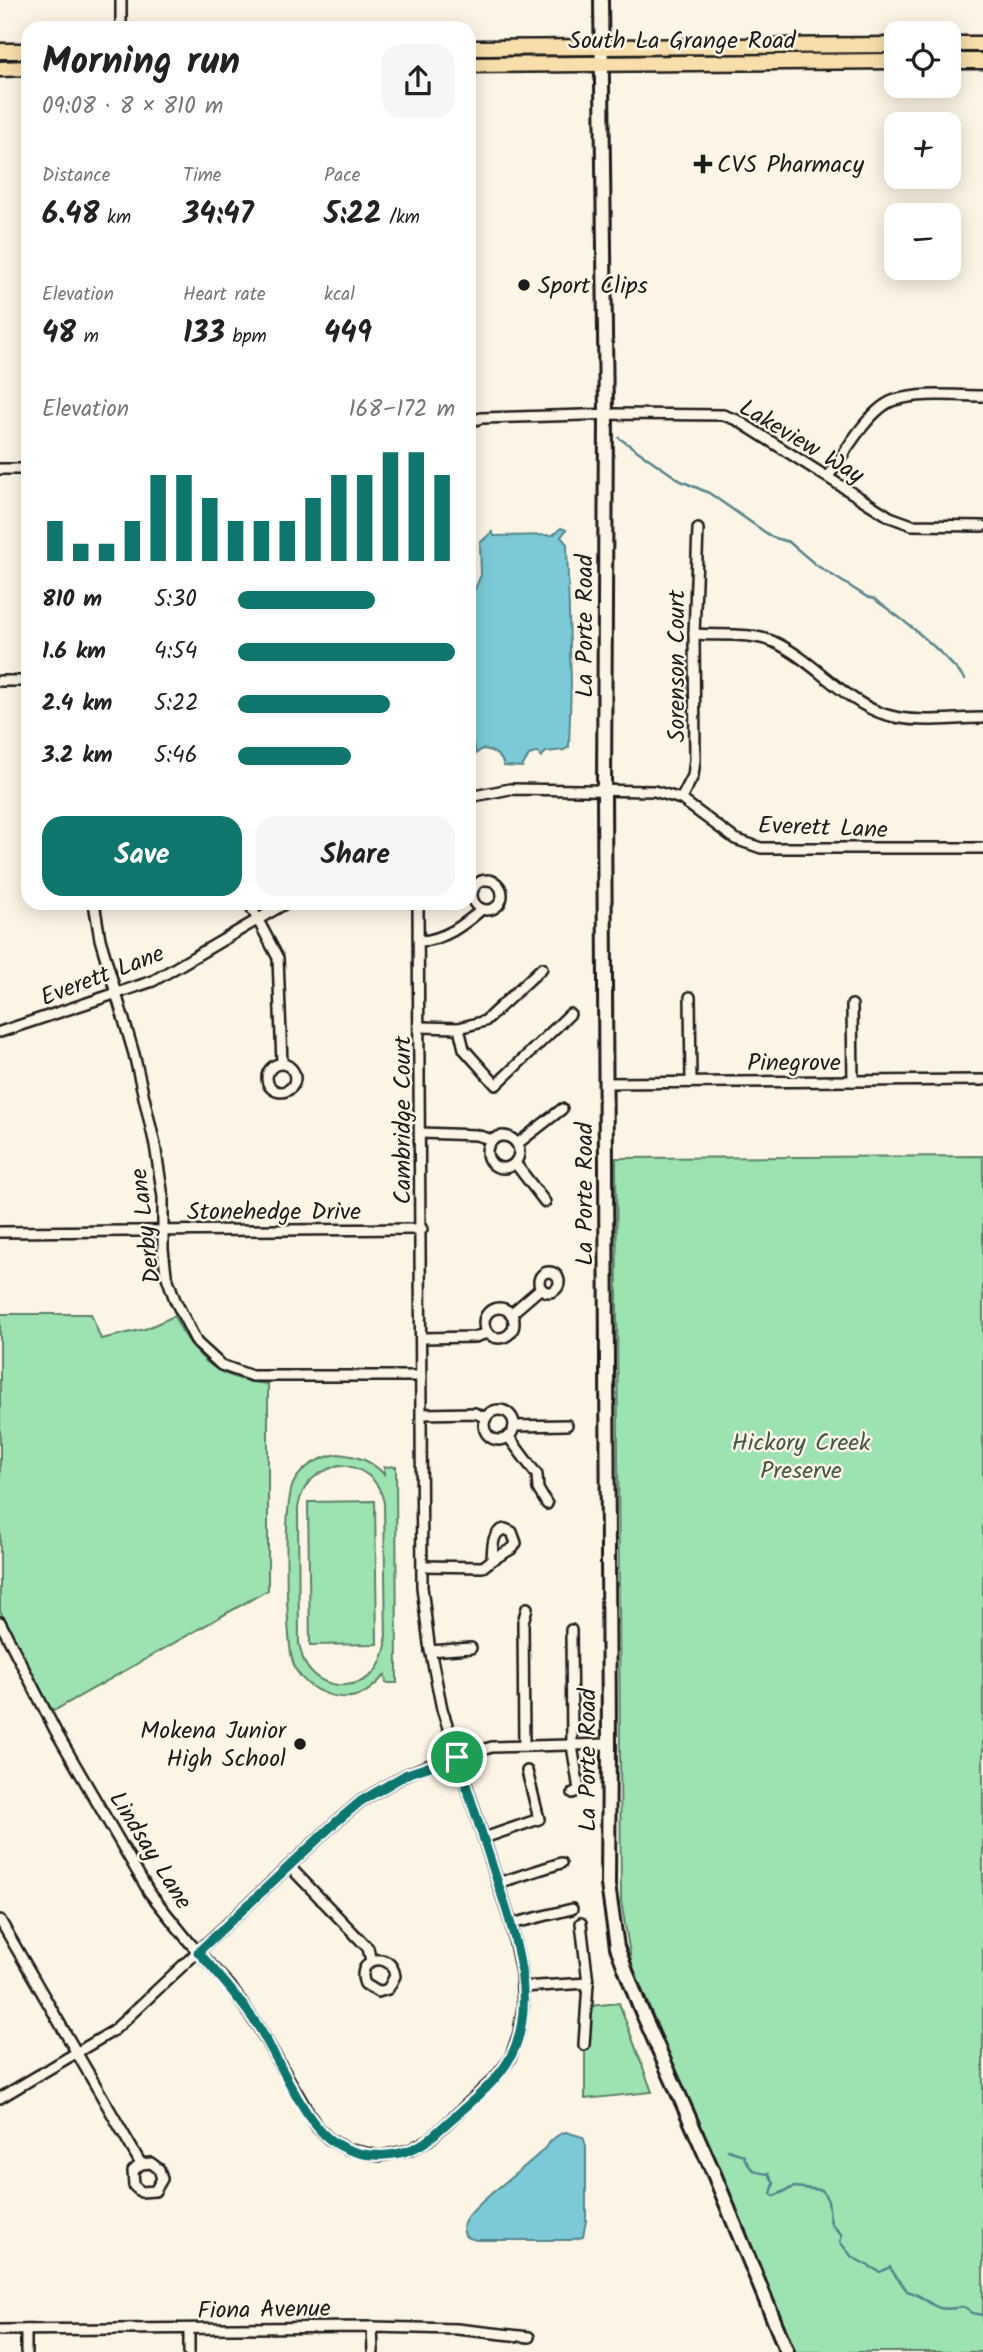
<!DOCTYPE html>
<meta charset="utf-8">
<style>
body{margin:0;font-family:Kalam,sans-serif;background:#f6f6f6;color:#222;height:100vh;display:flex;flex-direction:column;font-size:26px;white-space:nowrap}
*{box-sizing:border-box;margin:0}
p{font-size:23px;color:#767676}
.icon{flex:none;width:38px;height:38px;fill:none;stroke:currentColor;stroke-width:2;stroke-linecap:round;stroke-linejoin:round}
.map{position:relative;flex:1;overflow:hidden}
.drawer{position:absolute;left:21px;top:21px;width:455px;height:889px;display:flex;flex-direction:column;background:#fff;border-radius:21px;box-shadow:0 4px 18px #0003}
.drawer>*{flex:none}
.tools{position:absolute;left:884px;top:21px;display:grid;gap:14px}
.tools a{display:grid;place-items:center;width:77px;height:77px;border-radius:14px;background:#fff;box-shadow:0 4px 18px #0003;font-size:35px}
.pin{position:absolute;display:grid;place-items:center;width:60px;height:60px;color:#fff;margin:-30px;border:4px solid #fff;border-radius:50%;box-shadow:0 2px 7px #0007}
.round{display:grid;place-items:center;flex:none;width:74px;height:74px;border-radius:21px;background:#f6f6f6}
.summary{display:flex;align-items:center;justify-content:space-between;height:119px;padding:0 21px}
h1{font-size:38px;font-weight:600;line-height:52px}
.metrics{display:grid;grid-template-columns:repeat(3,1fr);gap:10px;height:119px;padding:7px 21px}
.metrics div{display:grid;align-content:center}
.metrics b{font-size:30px;font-weight:600}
.metrics small{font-size:19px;font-weight:400}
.metrics p{font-size:19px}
.chart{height:196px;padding:14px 21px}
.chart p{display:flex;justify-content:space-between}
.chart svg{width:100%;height:126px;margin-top:7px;stroke:#0f766e;stroke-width:6}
.primary-button{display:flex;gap:14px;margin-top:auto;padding:14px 21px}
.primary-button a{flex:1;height:80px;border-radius:21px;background:#0f766e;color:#fff;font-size:28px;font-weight:600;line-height:80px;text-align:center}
.primary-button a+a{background:#f6f6f6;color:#222}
ul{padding:0 21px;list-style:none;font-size:23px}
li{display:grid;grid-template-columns:112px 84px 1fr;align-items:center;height:52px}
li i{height:18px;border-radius:9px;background:#0f766e}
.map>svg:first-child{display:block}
.green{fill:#9ce3b1;stroke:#5c8066;stroke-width:2;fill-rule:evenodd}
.water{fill:#7bcad7;stroke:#55848c;stroke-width:2}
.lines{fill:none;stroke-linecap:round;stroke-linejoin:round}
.stream{stroke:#55848c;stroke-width:2.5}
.street-casing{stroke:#1c1c1c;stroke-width:14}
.secondary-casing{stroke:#1c1c1c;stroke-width:18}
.primary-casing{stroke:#1c1c1c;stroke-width:19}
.street{stroke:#fcf5e5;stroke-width:9}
.secondary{stroke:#fcf5e5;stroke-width:12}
.primary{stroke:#f8deab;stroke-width:14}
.route-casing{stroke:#fff;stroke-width:14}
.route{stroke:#0f766e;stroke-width:9}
.poi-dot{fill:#1c1c1c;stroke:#fcf5e5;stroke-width:2.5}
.labels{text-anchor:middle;stroke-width:5;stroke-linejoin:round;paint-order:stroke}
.street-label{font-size:24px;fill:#1c1c1c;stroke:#fcf5e5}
.poi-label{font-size:24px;fill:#1c1c1c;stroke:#fcf5e5;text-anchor:start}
.park-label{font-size:24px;fill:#425849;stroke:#fcf5e5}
</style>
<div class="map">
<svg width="983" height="2352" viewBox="0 0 983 2352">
<rect width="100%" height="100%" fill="#fcf5e5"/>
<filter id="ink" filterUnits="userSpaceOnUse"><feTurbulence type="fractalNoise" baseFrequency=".0143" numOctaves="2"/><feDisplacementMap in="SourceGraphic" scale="14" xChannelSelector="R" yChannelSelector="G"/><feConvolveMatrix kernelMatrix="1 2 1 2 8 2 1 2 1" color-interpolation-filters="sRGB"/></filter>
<g filter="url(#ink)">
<g class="green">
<polygon points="983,1156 983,2352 795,2352 632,1966 621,1901 616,1158"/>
<path d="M0 1314H91L101 1339 145 1329 174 1316C196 1360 218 1380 268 1384V1590L55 1710 47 1706 0 1611Z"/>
<path d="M338 1454C358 1456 370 1460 384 1474V1467L396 1466 397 1683H386L385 1675C379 1681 372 1689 364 1693 341 1704 309 1692 296 1670 294 1666 292 1659 291 1654 287 1626 282 1503 294 1482 304 1465 319 1458 338 1454ZM339 1465C362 1466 380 1480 384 1503L386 1645C384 1654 382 1662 376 1670 358 1692 320 1690 306 1665 302 1659 301 1650 299 1644L298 1508C302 1483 315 1473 339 1465Z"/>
<polygon points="375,1501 377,1644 310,1645 308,1502"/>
<polygon points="619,2003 652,2092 585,2099 585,2052 590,2006"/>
</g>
<g class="water">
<path d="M561 528 566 530 561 537 567 544 571 682 569 747 564 750 546 752 541 757 538 752 529 755 522 767 504 766C502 756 492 750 482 749L476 754 474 745 469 743V596L472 594 469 591 475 589 481 575 480 543 492 532 494 536 553 535Z"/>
<path d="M566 2132 583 2137 586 2146V2221L583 2237 570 2240H476L466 2237C463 2232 462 2227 465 2221 479 2200 520 2172 540 2153 548 2145 555 2134 566 2132Z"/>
</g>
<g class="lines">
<g class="stream">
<path d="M619 438 681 481 709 493 772 537 789 542 816 565 867 597 874 599C908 623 938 647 965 679"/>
<path d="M728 2150 743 2155C750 2169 753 2173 769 2174L774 2183 771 2194 774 2196 794 2187 822 2190 828 2201 831 2224 842 2235 840 2242 852 2257 880 2272 890 2267C895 2277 902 2282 907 2291 935 2299 927 2314 963 2307L972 2313 983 2315"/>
</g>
<g class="street-casing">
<g id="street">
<polyline points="121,0 121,28"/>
<polyline points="469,422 481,418 617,414 723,415 737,420 890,517 912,525 983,526"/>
<polyline points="0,469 28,469"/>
<path d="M828 477C843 455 870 407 895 400 923 392 955 396 983 396"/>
<path d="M694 634C720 636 750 632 774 642 814 660 845 703 887 715 916 724 952 718 983 718"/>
<polyline points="0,681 28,681"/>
<polyline points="469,797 510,789 654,791 681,799 735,839 761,848 983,848"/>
<polyline points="681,799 693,776 695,760 694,634 698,529"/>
<circle cx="487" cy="895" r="15"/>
<polyline points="94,903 100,939 134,1054 155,1145 163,1197 163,1249 166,1274 175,1300 197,1343 221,1365 252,1376 421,1376"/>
<polyline points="249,903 278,958 282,1063"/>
<path d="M420 941C444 940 464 925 482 909"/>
<polyline points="690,997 691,1082"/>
<polyline points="852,1005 853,1081"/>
<polyline points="420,1027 459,1028 485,1021 542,968"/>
<polyline points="459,1028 464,1049 496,1085 570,1014"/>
<polyline points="0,1032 153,981 286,903"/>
<circle cx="281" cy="1078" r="14"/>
<polyline points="605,1083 983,1080"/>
<polyline points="421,1133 476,1135 493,1140"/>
<circle cx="503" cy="1152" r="16"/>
<polyline points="517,1144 562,1109"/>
<polyline points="515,1163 545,1202"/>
<polyline points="0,1232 422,1229"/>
<circle cx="549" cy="1282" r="10"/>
<circle cx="499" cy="1323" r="15"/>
<polyline points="512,1313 541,1288"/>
<polyline points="422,1338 475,1337 487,1333"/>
<circle cx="499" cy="1425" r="15"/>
<polyline points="422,1414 475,1413 486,1418"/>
<polyline points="514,1426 567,1425"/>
<polyline points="508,1436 537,1475 538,1489 547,1504"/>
<path d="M422 1566 483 1567 492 1560C493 1548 491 1532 505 1529L512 1532 516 1543 513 1548 492 1560"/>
<polyline points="0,1622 55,1730 149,1892 190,1943 230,1986 259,2028 317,2127 329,2139 347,2149 380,2156 410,2150 430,2139 494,2079 510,2059 519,2033 523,2006 521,1972 511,1924 442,1709 429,1644 422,1587 418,903"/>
<polyline points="571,1630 572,1745 579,1790 573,1793"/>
<polyline points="430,1651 471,1648"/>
<polyline points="524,1746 523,1622 527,1608"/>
<polyline points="484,1838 539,1819 527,1771"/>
<path d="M290 1867 368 1948 371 1961C384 1957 393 1963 395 1976L388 1989 378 1992 365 1984C361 1974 363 1967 371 1961"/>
<polyline points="498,1883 561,1863"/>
<polyline points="0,1920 141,2164 151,2163 159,2169 162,2179 155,2191 141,2192 134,2186 133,2171 141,2164"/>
<polyline points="581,1923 588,1983"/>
<polyline points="511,1924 572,1909"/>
<polyline points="522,1987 588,1983 584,2045"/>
<polyline points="0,2098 113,2031 336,1822 361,1801 407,1774 427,1766 492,1747 609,1744"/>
<polyline points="372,2327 373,2352"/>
<polyline points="189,2329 189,2352"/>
<polyline points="0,2330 372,2327 457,2329 529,2337"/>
<polyline points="26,2330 26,2352"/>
</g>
</g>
<g class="secondary-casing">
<polyline id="secondary" points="601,0 606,414 604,789 609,1744 608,1885 617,1947 639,2005 714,2174 787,2352"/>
</g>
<g class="primary-casing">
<g id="primary">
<polyline points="948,44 983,44"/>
<polyline points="469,48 896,45"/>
<polyline points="0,51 28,51"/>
<polyline points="948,61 983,61"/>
<polyline points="469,65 896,61"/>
<polyline points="0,69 28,68"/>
</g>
</g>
<use href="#street" class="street"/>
<use href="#secondary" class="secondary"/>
<use href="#primary" class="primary"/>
</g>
</g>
<g class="lines" filter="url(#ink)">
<g class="route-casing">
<path id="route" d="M457 1757C469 1794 481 1831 493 1868 511 1924 541 2002 510 2058 495 2086 458 2112 435 2134 408 2160 363 2162 332 2141 304 2122 278 2057 258 2026 240 1999 220 1976 198 1952L336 1822 361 1801 407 1774Z"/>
</g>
<use href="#route" class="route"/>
</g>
<g class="poi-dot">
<path d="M699.5 153.5h7v7h7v7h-7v7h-7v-7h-7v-7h7z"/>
<circle cx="524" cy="285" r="7"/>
<circle cx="300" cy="1744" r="7"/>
</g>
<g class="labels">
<g class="street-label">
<text x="682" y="48">South La Grange Road</text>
<text transform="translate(802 441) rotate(31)" y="8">Lakeview Way</text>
<text transform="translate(584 626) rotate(-90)" y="8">La Porte Road</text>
<text transform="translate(676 666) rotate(-90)" y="8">Sorenson Court</text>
<text transform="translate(823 827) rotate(2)" y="8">Everett Lane</text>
<text transform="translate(102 975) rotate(-21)" y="8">Everett Lane</text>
<text x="794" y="1070">Pinegrove</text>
<text transform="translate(402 1120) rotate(-90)" y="8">Cambridge Court</text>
<text transform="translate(584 1194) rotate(-90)" y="8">La Porte Road</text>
<text x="274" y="1219">Stonehedge Drive</text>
<text transform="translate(145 1226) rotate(-97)" y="8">Derby Lane</text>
<text transform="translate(587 1760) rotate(-90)" y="8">La Porte Road</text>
<text transform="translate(151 1850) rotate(58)" y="8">Lindsay Lane</text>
<text transform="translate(264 2309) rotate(-1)" y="8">Fiona Avenue</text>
</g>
<g class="poi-label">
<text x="717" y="172">CVS Pharmacy</text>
<text x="538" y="293">Sport Clips</text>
<text x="286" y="1738" text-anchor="end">Mokena Junior<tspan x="286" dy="28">High School</tspan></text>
</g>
<g class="park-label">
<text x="801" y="1450">Hickory Creek<tspan x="801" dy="28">Preserve</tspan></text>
</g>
</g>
</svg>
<div class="tools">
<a><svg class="icon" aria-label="locate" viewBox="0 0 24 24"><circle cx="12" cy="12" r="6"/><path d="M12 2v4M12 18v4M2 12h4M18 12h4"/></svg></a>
<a>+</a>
<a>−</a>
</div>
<div class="pin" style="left:457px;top:1757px;background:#1e9e55"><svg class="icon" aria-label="arrive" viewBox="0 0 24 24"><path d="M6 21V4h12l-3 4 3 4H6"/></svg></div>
<section class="drawer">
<div class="summary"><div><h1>Morning run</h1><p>09:08 · 8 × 810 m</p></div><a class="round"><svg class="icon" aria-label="share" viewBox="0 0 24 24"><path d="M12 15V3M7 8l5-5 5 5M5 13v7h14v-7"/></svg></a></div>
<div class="metrics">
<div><p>Distance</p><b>6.48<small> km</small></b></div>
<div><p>Time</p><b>34:47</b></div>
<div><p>Pace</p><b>5:22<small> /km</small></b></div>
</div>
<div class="metrics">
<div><p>Elevation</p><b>48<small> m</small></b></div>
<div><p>Heart rate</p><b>133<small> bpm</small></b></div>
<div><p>kcal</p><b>449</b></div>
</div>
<div class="chart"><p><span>Elevation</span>168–172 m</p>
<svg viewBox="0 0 160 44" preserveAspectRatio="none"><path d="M5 44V30M15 44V38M25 44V38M35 44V30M45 44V14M55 44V14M65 44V22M75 44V30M85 44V30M95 44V30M105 44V22M115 44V14M125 44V14M135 44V6M145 44V6M155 44V14"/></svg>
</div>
<ul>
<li><b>810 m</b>5:30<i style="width:63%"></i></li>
<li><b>1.6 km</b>4:54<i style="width:100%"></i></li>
<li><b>2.4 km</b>5:22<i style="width:70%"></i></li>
<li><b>3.2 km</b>5:46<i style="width:52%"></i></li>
</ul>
<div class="primary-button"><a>Save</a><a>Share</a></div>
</section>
</div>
